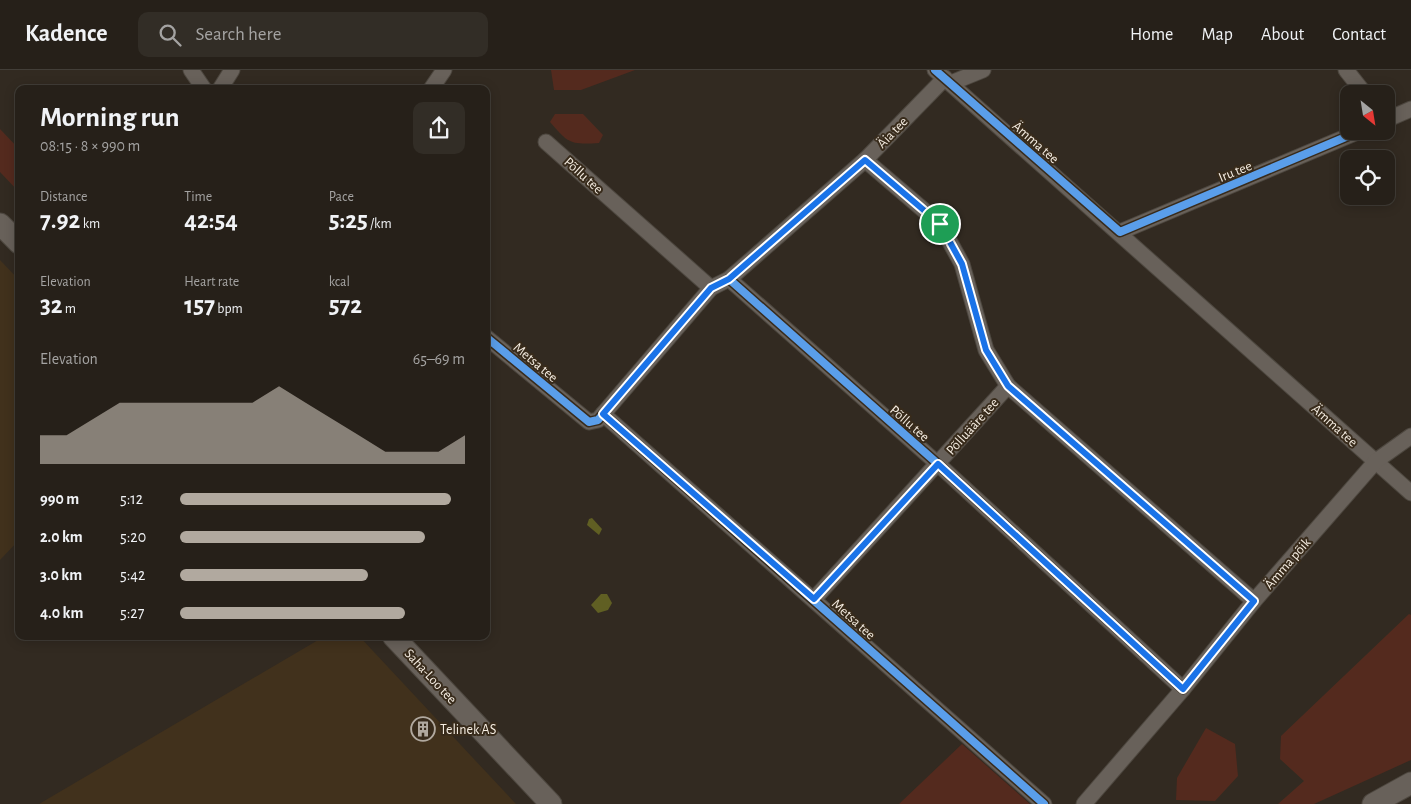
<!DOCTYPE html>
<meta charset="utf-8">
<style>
body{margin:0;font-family:"Alegreya Sans",sans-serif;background:#322d26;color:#f1f3f6;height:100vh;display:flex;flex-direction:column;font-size:19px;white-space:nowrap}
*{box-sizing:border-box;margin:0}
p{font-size:16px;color:#a4a3a2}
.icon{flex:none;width:28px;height:28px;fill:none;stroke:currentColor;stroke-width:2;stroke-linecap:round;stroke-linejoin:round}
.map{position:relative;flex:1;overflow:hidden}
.panel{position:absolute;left:15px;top:15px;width:475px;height:555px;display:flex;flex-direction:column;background:#262019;border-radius:10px;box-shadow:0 2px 12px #0003,0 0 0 1px #423e38}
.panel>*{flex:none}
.needle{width:32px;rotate:150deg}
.buttons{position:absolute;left:1340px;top:15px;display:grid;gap:10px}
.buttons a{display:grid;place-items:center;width:55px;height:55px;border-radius:10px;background:#262019;box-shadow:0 2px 12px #0003,0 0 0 1px #423e38;font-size:25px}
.pin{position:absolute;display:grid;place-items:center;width:42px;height:42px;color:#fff;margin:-21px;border:2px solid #fff;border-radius:50%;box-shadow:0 1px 5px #0007}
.round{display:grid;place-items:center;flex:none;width:52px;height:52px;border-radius:10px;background:#322d26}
.overview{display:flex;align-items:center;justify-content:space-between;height:85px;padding:0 25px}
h1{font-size:28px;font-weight:700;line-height:38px}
.metrics{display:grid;grid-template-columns:repeat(3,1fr);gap:8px;height:85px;padding:5px 25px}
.metrics div{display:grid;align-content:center}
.metrics b{font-size:25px;font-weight:700}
.metrics small{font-size:14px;font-weight:400}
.metrics p{font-size:14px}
.chart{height:140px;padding:10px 25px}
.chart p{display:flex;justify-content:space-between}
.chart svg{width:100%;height:90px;margin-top:5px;fill:#b1a99f;opacity:.7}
ul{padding:0 25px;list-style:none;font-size:16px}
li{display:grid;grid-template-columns:80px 60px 1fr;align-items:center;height:38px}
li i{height:12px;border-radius:6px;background:#b1a99f}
header{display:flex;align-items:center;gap:30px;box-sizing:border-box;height:70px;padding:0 25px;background:#262019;border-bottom:1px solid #423e38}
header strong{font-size:24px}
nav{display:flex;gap:28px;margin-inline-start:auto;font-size:18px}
.search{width:350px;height:45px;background:#322d26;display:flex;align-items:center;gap:12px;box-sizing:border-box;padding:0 18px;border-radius:10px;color:#a4a3a2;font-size:19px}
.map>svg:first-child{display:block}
.built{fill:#41311c}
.green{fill:#542a1e}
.water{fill:#605f23}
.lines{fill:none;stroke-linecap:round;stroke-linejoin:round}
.minor-casing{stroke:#4d473f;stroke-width:17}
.secondary-casing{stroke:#4d473f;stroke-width:23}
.minor{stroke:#68615a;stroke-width:15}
.secondary{stroke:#68615a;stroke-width:21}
.cycleway-casing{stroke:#382b1b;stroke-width:11}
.cycleway{stroke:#5a9eea;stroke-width:8}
.route-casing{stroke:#fff;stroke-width:10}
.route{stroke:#1a73e8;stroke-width:6}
.labels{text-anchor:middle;stroke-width:4;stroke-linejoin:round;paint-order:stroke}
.street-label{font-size:14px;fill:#f6eee3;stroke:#382b1b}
.poi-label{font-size:14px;fill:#f6eee3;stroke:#382b1b;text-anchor:start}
</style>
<header>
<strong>Kadence</strong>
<div class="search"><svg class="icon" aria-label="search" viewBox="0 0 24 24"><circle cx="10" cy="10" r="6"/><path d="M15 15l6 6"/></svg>Search here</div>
<nav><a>Home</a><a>Map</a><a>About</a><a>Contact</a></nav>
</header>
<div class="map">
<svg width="1411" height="734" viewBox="0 0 1411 734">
<rect width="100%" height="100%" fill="#322a21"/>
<g class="built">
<polygon points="0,190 19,210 19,470 0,490"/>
<polygon points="325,566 359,566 516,734 39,734"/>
</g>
<g class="green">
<polygon points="551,0 635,0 581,20 554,20"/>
<path d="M555 44H583L603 65 599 73C570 75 568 73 550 52Z"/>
<polygon points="0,59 19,79 19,122 0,102"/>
<polygon points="1409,544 1411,545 1411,690 1314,734 1278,734 1304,711 1280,689 1281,666"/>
<polygon points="1206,658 1235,674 1238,706 1215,731 1176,730 1177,708"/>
<polygon points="962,674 1030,734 899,734"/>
</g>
<g class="water">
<polygon points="592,448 602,459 599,465 587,455 589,449"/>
<polygon points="601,524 607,524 612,533 608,540 598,543 591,535"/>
</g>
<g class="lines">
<g class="minor-casing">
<g id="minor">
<polyline points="191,0 204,19"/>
<polyline points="935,0 1411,423"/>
<polyline points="1346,0 1365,24"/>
<polyline points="951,13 983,0"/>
<polyline points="220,19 232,0"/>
<polyline points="431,19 444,0"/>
<polyline points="1386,50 1411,39"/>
<polyline points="546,72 711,218"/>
<polyline points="865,90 940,154 962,194 986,280 1008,316 1254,531"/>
<polyline points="1120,162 1360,61"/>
<polyline points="729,209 938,394 1183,619"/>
<polyline points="486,267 589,352 598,350 603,344 1044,734"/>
<polyline points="603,344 711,218 729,209 865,90 945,8"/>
<polyline points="814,529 1008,316"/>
<polyline points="1084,734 1183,619 1254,531 1376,391 1411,366"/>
</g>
</g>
<g class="secondary-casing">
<g id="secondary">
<polyline points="0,154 19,173"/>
<polyline points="393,566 551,734"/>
<polyline points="1373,734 1411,713"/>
</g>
</g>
<use href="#minor" class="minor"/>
<use href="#secondary" class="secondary"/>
<g class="cycleway-casing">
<g id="cycleway">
<polyline points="935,0 1120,162 1360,61"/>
<polyline points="729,209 938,394 1183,619"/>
<polyline points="486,267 589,352 598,350 603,344 1044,734"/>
</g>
</g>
<use href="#cycleway" class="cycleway"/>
</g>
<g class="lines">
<g class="route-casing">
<polygon id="route" points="865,90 940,154 962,194 986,280 1008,316 1254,531 1183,619 938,394 814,529 603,344 711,218 729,209"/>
</g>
<use href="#route" class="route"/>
</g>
<defs>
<g id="building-ring" transform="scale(1.25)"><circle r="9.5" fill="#382b1b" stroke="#b1a99f" stroke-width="1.5"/><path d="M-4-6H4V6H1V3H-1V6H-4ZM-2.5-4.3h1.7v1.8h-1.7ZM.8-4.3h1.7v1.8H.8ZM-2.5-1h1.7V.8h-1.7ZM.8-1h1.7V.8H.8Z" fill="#b1a99f"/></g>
</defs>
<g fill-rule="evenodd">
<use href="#building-ring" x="423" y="659"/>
</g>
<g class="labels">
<g class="street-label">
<text transform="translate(892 62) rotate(-46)" y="5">Äia tee</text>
<text transform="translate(1036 72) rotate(41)" y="5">Ämma tee</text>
<text transform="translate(1235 101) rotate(-22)" y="5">Iru tee</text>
<text transform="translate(584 105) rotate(42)" y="5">Põllu tee</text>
<text transform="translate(536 292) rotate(40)" y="5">Metsa tee</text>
<text transform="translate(910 353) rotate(41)" y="5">Põllu tee</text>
<text transform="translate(1335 355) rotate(42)" y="5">Ämma tee</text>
<text transform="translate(972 356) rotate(-48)" y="5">Põlluääre tee</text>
<text transform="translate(1287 493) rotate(-49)" y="5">Ämma põik</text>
<text transform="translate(854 549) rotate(42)" y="5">Metsa tee</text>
<text transform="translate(431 606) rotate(47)" y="5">Saha-Loo tee</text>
</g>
<g class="poi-label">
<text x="440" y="664">Telinek AS</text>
</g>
</g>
</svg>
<div class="buttons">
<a><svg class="needle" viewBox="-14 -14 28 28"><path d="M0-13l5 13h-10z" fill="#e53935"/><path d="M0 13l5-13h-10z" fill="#a4a3a2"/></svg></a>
<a><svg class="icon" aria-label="locate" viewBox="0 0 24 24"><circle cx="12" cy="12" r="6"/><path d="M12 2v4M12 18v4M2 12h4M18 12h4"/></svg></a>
</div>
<div class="pin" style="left:940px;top:154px;background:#1e9e55"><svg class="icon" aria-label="arrive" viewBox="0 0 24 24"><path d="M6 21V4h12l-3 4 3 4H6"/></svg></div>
<section class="panel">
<div class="overview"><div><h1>Morning run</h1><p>08:15 · 8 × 990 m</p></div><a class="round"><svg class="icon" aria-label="share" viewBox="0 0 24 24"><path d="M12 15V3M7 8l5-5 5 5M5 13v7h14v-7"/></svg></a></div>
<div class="metrics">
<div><p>Distance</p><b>7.92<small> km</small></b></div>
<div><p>Time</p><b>42:54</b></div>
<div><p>Pace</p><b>5:25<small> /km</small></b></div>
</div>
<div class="metrics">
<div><p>Elevation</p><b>32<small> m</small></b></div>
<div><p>Heart rate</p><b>157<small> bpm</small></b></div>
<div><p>kcal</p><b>572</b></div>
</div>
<div class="chart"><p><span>Elevation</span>65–69 m</p>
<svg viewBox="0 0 160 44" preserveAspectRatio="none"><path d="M0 44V30L10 30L20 22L30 14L40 14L50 14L60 14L70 14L80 14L90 6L100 14L110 22L120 30L130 38L140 38L150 38L160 30V44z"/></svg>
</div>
<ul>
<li><b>990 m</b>5:12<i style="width:95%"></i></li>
<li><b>2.0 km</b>5:20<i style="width:86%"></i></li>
<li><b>3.0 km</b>5:42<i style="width:66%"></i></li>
<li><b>4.0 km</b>5:27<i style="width:79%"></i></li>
</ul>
</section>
</div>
